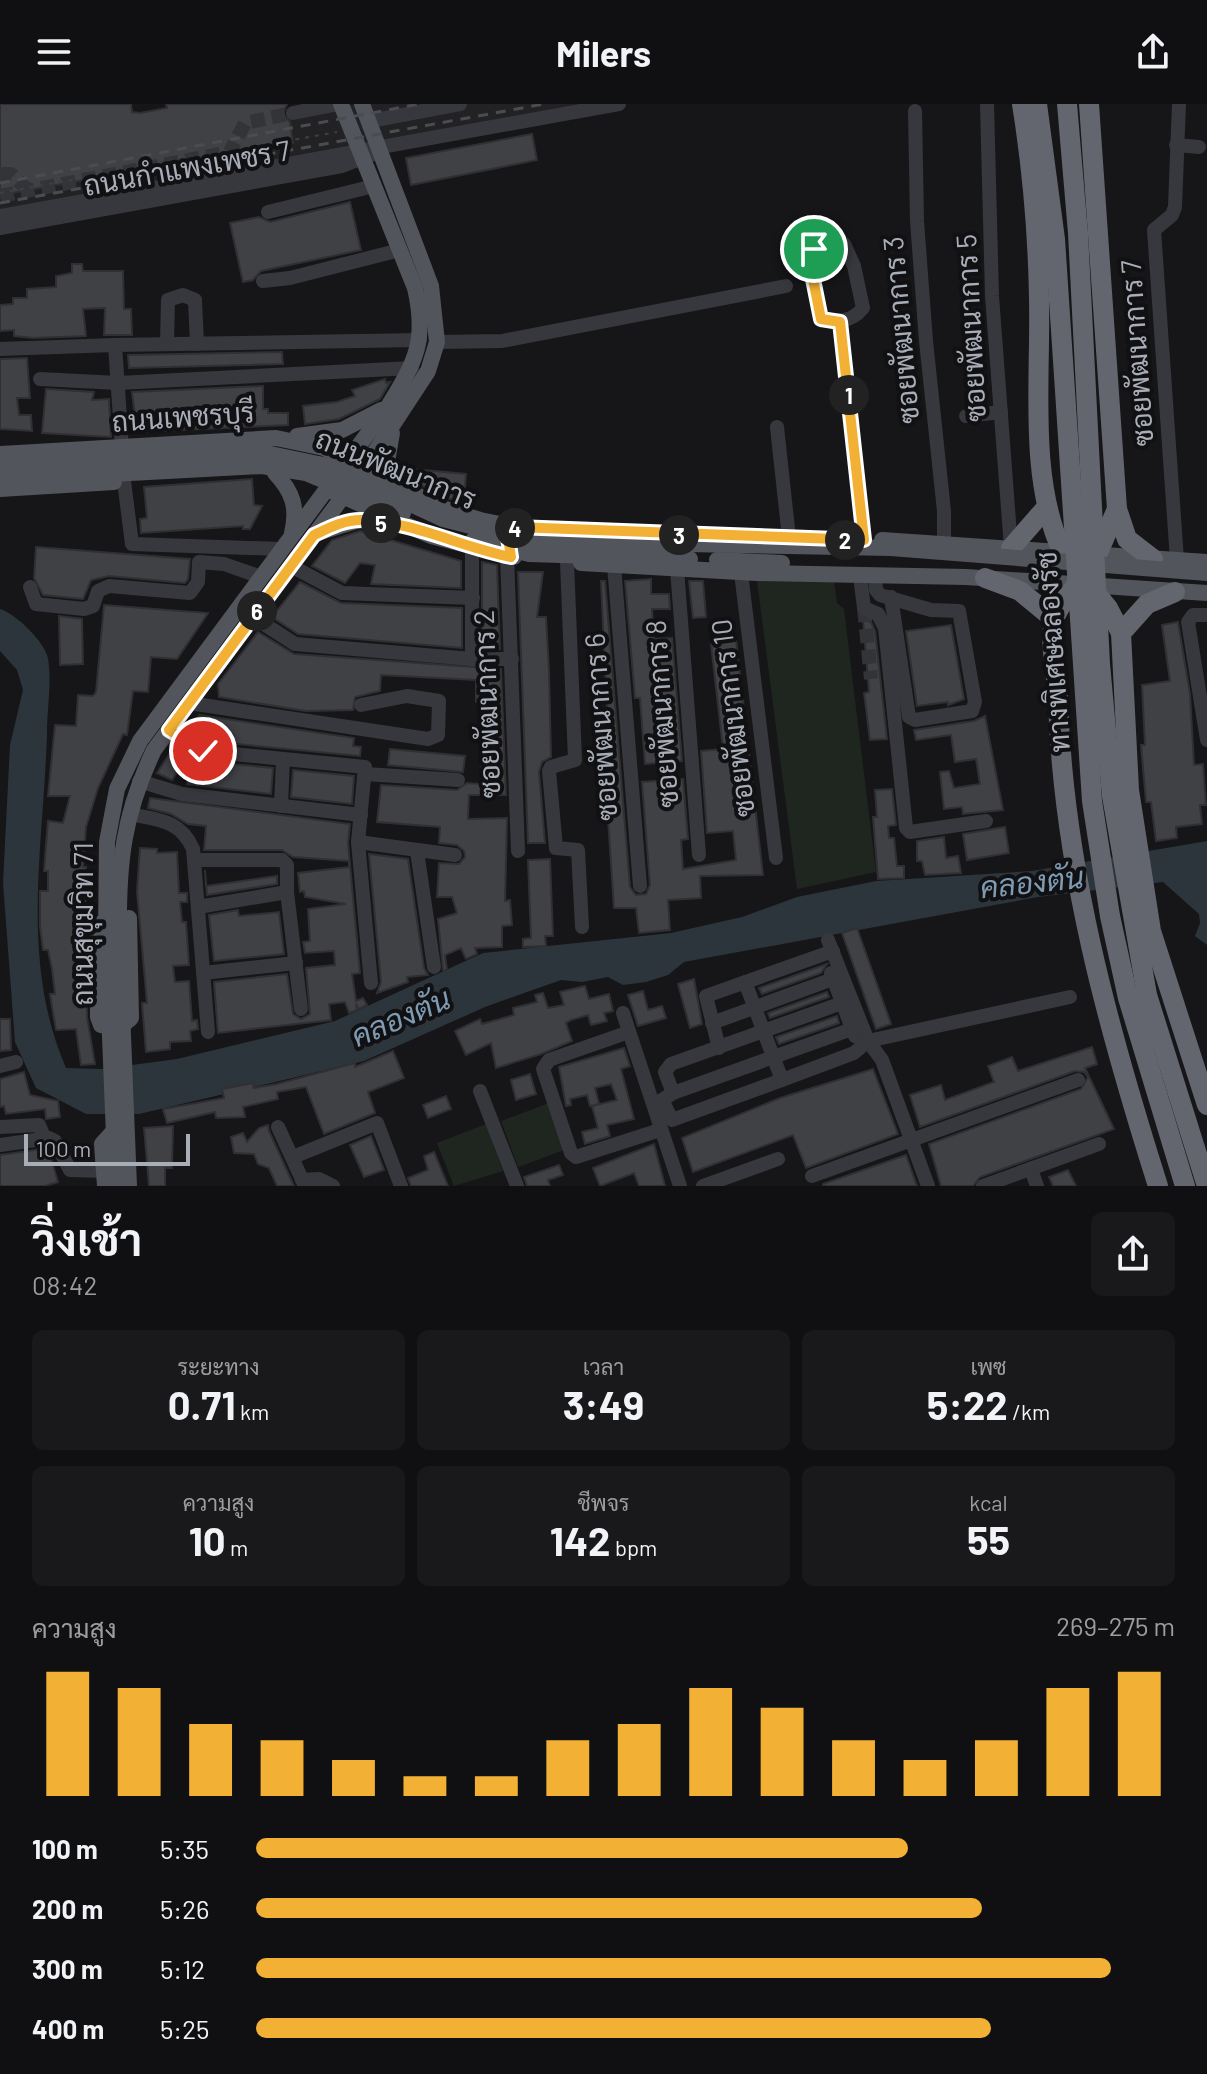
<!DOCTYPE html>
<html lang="th">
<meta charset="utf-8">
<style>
body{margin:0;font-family:Barlow,Sarabun,sans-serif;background:#19191b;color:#f1f3f6;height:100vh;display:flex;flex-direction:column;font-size:30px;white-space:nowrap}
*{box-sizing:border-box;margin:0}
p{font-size:26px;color:#9c9d9f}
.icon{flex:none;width:44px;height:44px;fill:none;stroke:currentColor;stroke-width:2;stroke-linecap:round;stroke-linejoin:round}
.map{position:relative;height:1082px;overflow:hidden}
.details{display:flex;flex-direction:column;background:#101012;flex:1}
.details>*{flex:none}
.scale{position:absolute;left:24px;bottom:20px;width:166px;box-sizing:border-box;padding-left:8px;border:4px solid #a8adb8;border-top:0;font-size:22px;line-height:28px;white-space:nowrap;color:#a8adb8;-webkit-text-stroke:6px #111113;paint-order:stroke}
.pin{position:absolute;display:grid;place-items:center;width:68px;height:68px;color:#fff;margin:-34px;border:4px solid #fff;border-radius:50%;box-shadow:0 2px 8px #0007}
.km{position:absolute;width:40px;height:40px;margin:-20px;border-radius:50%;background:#222;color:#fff;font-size:22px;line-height:40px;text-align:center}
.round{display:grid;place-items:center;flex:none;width:84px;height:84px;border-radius:12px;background:#19191b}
.summary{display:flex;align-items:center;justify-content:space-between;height:136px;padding:0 32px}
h1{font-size:44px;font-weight:700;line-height:60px}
.metrics{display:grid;grid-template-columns:repeat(3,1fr);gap:12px;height:136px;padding:8px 32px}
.metrics div{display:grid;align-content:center;border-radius:12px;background:#19191b;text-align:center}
.metrics b{font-size:40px;font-weight:700}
.metrics small{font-size:22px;font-weight:400}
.metrics p{font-size:22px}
.chart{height:224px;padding:16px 32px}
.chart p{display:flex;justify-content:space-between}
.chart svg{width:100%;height:144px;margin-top:8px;stroke:#f2b134;stroke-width:6}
ul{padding:0 32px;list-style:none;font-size:26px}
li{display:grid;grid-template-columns:128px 96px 1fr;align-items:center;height:60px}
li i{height:20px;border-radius:10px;background:#f2b134}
header{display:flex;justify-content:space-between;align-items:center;height:104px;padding:0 32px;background:#101012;font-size:36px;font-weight:700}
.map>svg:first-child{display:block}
.built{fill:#222225}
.green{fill:#1e261f}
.water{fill:#2c353c}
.building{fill:#404145;stroke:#303034;stroke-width:2}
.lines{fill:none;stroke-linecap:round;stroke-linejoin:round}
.minor-tunnel{stroke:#333438;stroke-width:14;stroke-dasharray:14 7;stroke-linecap:butt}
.path{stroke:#3d3f44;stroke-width:2;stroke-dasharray:4 6;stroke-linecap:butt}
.minor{stroke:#37383d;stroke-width:14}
.major{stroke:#53555c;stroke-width:16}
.highway{stroke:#63666e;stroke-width:20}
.rail{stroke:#4a4c52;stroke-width:3;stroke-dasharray:10 8;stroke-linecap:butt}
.major-bridge{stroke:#53555c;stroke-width:16}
.highway-bridge{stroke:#63666e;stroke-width:20}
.route-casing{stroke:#fff;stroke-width:16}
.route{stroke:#f2b134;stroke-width:10}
.labels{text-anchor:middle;stroke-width:8;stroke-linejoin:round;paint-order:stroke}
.street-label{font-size:28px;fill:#a8adb8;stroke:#111113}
.water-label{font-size:30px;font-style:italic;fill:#7f9bb3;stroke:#111113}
</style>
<header><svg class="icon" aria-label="menu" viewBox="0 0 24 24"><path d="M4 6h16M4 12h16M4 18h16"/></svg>Milers<svg class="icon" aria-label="share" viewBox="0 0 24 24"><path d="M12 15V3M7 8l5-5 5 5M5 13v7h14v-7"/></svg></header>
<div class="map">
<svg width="1207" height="1082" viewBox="0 0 1207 1082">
<rect width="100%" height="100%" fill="#161618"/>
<polygon class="built" points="355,0 588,0 0,110 0,66"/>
<g class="green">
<polygon points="757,477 834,477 837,499 844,505 876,768 797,785"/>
<polygon points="549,999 567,1045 518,1063 501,1017"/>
<polygon points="486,1020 503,1067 454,1082 437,1039"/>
</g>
<path class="water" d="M0 505C15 509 46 539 48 555 52 577 47 605 47 628 44 741 19 856 66 964L102 965 177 955 335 917 483 849 671 829 742 813 797 793 876 777 1032 767 1207 737V841L1195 832 1200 819 1199 810 1163 778 1038 793 684 858 668 871 646 878 623 881 608 873 582 878 561 876 485 903 364 957 139 1010H86L36 984 15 938 3 779 10 641 23 586 17 566 0 547Z"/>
<g class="building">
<polygon points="0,0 131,0 132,8 140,9 167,4 166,0 287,0 283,10 290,18 293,39 0,91"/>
<polygon points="532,30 537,56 411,81 406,54"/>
<polygon points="350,98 361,146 261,167 253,176 243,178 230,119 259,113 270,118"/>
<polygon points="72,160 82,160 83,167 123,167 124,205 131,205 132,231 104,231 105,204 83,205 86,232 33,234 14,232 14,226 0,227 0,201 13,200 13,194 27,194 27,185 56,183 56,172 72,169"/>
<polygon points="282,248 283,260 129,264 128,251"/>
<polygon points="27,254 30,294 17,294 19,311 31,311 32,327 0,325 0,255"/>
<polygon points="385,275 386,279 390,278 380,295 339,315 305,320 303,302 337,298 355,292 352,286"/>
<polygon points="263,282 263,305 268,305 268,309 288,309 288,321 137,328 132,288"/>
<polygon points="46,285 94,288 92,296 109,295 111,333 42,329"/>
<polygon points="402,364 466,370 464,398 446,394 407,374"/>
<polygon points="252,375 254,401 262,402 250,425 243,425 243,422 141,429 140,415 147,414 144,383"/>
<polygon points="360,427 461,457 461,484 371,480 375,461 360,459 345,479 312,462 332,436"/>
<polygon points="36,443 190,455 188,475 185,479 109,472 91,476 83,495 43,491 34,474"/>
<polygon points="482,458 497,461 500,545 482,545"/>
<polygon points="518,468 543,468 537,513 546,513 549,568 551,653 542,658 539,668 545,739 528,739"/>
<polygon points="651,475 651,490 669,490 670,505 652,505 654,535 672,534 682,657 645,660 640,594 635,594 625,477"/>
<polygon points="601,477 605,477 630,783 636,791 646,790 650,781 642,678 683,675 688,735 681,736 683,765 736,756 733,727 707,729 701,647 723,645 711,540 736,536 763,771 700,772 701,794 668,796 670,826 639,829 636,804 614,804 607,700 610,700 610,674"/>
<polygon points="689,477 703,477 706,513 693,514"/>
<polygon points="300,478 341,499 462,504 462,544 298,530 272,513"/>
<polygon points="104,501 208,509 177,555 151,553 148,588 133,587 127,631 123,630 98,684 86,723 83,763 86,763 85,839 81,840 86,858 87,913 95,960 81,961 76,925 56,926 50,890 55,890 52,865 48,846 43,846 40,822 40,787 48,787 48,767 44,767 48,717 63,719 70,692 48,692 55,621 76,622 78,591 93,592 96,588"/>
<polygon points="59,512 82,515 83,560 60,561"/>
<polygon points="863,516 871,518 875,527 887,635 870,636 864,589 869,588"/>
<polygon points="1178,518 1190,590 1194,661 1203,660 1206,701 1200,701 1202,720 1176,723 1177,734 1156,737 1151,698 1146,698 1141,641 1145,641 1142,581 1170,577 1162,521"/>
<polygon points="951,521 964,595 948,601 948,598 917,602 906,527"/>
<polygon points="258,528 294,550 501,565 506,691 469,691 468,715 507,714 505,797 510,796 512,821 502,822 502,843 475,844 477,850 466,855 461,844 445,851 447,866 443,866 438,815 457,809 452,793 437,793 439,759 459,760 465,753 464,747 457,741 439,739 440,723 377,718 381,681 457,686 467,679 481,680 481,663 492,663 491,646 481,646 481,599 476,598 476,576 381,571 380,587 355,593 353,606 306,607 219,593 218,580"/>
<polygon points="199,611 354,634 353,642 361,643 360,652 206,637 189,626 193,627"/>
<polygon points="985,612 1003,706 963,710 962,703 944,705 940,668 949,667 954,684 980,680 976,655 955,658 951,631 916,636 914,626 974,617"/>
<polygon points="175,641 189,650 172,676 157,669"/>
<polygon points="390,645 465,652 463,668 388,661"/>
<polygon points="190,651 202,657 273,664 271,690 187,680"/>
<polygon points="293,666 354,672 352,700 291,693"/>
<polygon points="892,685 896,721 888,722 889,734 894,734 897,762 904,762 904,774 878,775 873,713 877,713 875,686"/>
<polygon points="150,694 350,720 348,739 360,869 352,870 356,897 363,894 367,901 359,905 356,900 357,906 349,909 345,898 329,900 331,916 218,929 214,878 287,870 293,910 301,915 310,910 306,864 335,861 334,847 305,849 303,838 310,837 308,805 346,800 305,793 304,787 300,788 298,769 349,763 349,757 293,753 282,746 204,746 206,722 188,720 171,710 148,704"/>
<polygon points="1005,723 1009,749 967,756 963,730"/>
<polygon points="944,733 946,754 958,752 961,769 925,771 922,757 917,757 917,737"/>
<polygon points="140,744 157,745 157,749 177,748 179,789 187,789 187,798 180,798 182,818 186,818 189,861 173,862 175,878 189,877 192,917 197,916 198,925 190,927 191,937 170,938 170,945 146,948 142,899 147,899 137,788"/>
<polygon points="369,750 408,755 424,864 428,871 407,873 408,878 377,889 381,878"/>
<polygon points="550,755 553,832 545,832 546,842 523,843 523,835 531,834 528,756"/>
<polygon points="205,766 206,782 277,772 277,780 207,791"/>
<polygon points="238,806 239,812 279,808 284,850 214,857 209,811"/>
<polygon points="857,824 891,920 876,925 842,829"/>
<polygon points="827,860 821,869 762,890 759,884"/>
<polygon points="694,875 702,920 690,924 678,880"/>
<polygon points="585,882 589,895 609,890 613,907 604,909 607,917 591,921 588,911 571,916 566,919 572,937 541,950 496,964 491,939 466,951 455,927 480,915 482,920 514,911 513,904 537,898 535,891 543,889 548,904 564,901 560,888"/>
<polygon points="643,887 648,906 662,902 666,914 638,922 628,891"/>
<polygon points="827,888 829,893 770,914 768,909"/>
<polygon points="837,912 839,919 779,940 776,933"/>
<polygon points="0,915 10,915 11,946 0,947"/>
<polygon points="1092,943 1097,960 1085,964 1114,1025 980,1073 973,1082 941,1082 929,1040 1081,985 1088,973 1084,968 1075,967 920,1023 910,991 941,981 945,996 994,978 988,962 1012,953 1018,967"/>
<polygon points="624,944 630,962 621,965 634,1015 607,1021 610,1032 585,1040 582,1028 598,1024 592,1002 617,996 611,980 595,984 599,1000 590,1002 587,991 570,995 571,1001 566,1002 559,963"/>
<polygon points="393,947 404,974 368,988 375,1009 324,1030 306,983 277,988 278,995 243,1003 245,1013 216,1014 215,1008 167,1019 163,1005 224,994 222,985 253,979 254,984 277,980 355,959 355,963"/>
<polygon points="873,965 898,1030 806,1064 793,1031 693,1068 682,1034 780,994"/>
<polygon points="24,968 30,991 58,997 60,1013 46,1015 45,1005 6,1010 4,1002 0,1003 0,975"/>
<polygon points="530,970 536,990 516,996 511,976"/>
<polygon points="446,992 451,1005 428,1014 423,1001"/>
<polygon points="268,1021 269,1027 294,1082 277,1082 269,1064 258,1060 254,1050 234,1049 231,1033 243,1029 247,1038 259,1024"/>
<polygon points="173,1022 172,1064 165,1064 165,1082 149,1082 144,1024"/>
<polygon points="371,1032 384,1066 364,1073 350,1041"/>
<polygon points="654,1040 665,1082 639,1082 634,1069 600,1082 593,1064"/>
<polygon points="48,1044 58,1078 45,1082 0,1082 0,1051"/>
<polygon points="434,1048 448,1082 411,1082 408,1074 428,1066 424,1052"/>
<polygon points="906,1051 917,1082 823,1082 823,1080"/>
<polygon points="559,1061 563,1071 548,1076 550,1082 527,1082 524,1073"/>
<polygon points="1068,1066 1076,1082 1053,1082 1049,1073"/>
</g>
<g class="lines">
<g class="minor-tunnel">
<polyline points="0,70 11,70 29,87"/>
<polyline points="0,92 230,48 245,19 293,9"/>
<polyline points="864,504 871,575"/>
</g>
<polyline class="path" points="0,89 337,28"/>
<g class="minor">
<polyline points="987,0 992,192 1011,444"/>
<polyline points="915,7 917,117 926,237 944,407 944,439"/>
<polyline points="293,9 339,0"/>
<polyline points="370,17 460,0"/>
<polyline points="1176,41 1199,43"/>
<polyline points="268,108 374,82"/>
<polyline points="0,112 619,0"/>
<polyline points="0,124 342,62 373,50"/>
<path d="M844 140 854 162 863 204C851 219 838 217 821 215L809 155 814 145Z"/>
<polyline points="263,177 290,174 400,146"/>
<polyline points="840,218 864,436"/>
<polyline points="437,238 502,237 786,182"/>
<polyline points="167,240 168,196 183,191 195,196 197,240"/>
<polyline points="0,245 115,241"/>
<polyline points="40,275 118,279 412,264"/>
<polyline points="966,312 1001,308"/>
<polyline points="777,323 789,434"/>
<polyline points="122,344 115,241 420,236"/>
<polyline points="124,377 132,440 281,445"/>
<polyline points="472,445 472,555"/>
<polyline points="507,452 518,747"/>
<polyline points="1177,456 1154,126 1172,111 1175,103 1179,0"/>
<polyline points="567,458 575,656 551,663 549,667 556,744 578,746 582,823"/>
<polyline points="614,461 640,782"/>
<polyline points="291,462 342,489 473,494"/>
<polyline points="677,465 699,751"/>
<polyline points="741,469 776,754"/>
<polyline points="860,472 864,504 878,510 885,524 906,724 910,728 986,717"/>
<polyline points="875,472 876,486 880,491 931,506 959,507 975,598 972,607 915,616 909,613 891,493"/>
<polyline points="30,483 36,500 84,505 93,502 98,487 109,482 190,489 198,478 199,458 224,460 261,473"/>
<polyline points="1207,511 1193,511 1188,518 1207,636"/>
<polyline points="253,513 295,540 472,555 512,555"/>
<polyline points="189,599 428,635 438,631 439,597 407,592 361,601"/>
<polyline points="169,626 203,647 365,663 358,738 371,879"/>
<polyline points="365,670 458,676"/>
<polyline points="139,677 182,690 361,711"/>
<polyline points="281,702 283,655"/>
<path d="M129 710C157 716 180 715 193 745L208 928"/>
<polyline points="358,738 455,751"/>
<polyline points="417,747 434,863"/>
<polyline points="194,756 282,756 287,761 287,788"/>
<polyline points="198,803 287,788 301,905"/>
<polyline points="828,836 868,937 882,956 928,1082"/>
<polyline points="203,869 296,859"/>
<polyline points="831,869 855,932"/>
<polyline points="745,878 782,976 854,949 868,937 1070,893"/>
<polyline points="842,899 671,960 665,968 673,989 852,925"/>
<polyline points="623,909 680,1082"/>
<polyline points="712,919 833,875"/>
<polyline points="629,928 549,956 543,965 571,1049 576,1053 660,1026"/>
<polyline points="719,944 706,892 833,847"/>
<polyline points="0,962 16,958"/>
<polyline points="480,987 517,1082"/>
<polyline points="673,989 662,996 672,1016 782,976"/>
<polyline points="0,1023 39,1021 45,1035"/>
<polyline points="278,1023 305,1082"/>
<polyline points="0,1041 49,1034 55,1037 70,1066 104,1067"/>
<polyline points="293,1053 377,1019 401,1082"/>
<polyline points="1031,1065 1037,1082"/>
<polyline points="812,1072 1078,976"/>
<polyline points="302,1076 319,1075 333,1082"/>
<polyline points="703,1082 778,1055"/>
<polyline points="983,1082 1099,1040"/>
</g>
<g class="major">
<polyline points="392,329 387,358 399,382"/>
<polyline points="297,332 342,326 381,306"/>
<polyline points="0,350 276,334 324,344 442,404 480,416 533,427 771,434"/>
<path d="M275 369C293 388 298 404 292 429"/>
<polyline points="0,385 114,378"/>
<polyline points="327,385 431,432 514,453"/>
<polyline points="317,429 359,416 387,420"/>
<polyline points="882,436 1207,458"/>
<polyline points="717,456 782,459"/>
<polyline points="581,459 757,469 966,473 1207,489"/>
<polyline points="97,820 98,913 101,921 119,924 131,914 129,814"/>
<path d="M119 831C118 760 123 711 154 646L365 363 428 267 437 238 431 182 362 0"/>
<path d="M106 833 107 738 117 685 140 637 389 301C416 257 427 236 415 184L341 0"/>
<polyline points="105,1082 102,1040 113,1028 124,1027"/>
</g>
<g class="highway">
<path d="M1022 0C1032 63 1038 131 1039 195 1041 275 1028 376 1063 449"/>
<polyline points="1089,0 1117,405 1127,435 1153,455"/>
<polyline points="1011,444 1045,405"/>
<polyline points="1097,451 1117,405"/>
<polyline points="985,474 1020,487 1054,515"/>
<path d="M1076 481C1069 491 1056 505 1054 517 1049 540 1057 571 1058 596 1063 762 1108 924 1158 1082"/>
<polyline points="1090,482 1108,504 1121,529 1129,686 1151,827 1207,1001"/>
<polyline points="1121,529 1147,500 1175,488"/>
</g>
<g class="rail">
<polyline points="0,79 419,0"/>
<polyline points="0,99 544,0"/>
</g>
<g class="major-bridge">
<polyline points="0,362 261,348 328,362 443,415 530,437 891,444 1207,469"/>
<polyline points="0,376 262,362 306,369 403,409"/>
<polyline points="473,436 529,450 690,455"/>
<polyline points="119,831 129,1082"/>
<polyline points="106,833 116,1082"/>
</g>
<g class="highway-bridge">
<polyline points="1037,0 1055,135 1092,697 1110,812 1128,894 1185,1082"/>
<polyline points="1067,0 1078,129 1100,560 1112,692 1147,891 1207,1082"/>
</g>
</g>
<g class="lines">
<g class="route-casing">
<path id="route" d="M203 647 169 626 314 431C329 424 344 416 361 416 411 417 461 443 511 453L508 434 515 423 864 436 840 218 821 215 809 155 814 145"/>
</g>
<use href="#route" class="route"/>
</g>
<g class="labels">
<g class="street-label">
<text transform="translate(187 64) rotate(-10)" y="10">ถนนกำแพงเพชร 7</text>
<text transform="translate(971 224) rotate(-93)" y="10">ซอยพัฒนาการ 5</text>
<text transform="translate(901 226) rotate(-95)" y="10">ซอยพัฒนาการ 3</text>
<text transform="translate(1137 249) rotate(-94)" y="10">ซอยพัฒนาการ 7</text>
<text transform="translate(183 313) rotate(-4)" y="10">ถนนเพชรบุรี</text>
<text transform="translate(396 365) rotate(22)" y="10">ถนนพัฒนาการ</text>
<text transform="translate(1053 548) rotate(-94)" y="10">ทางพิเศษฉลองรัช</text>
<text transform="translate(487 600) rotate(-92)" y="10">ซอยพัฒนาการ 2</text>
<text transform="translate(662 610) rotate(-94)" y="10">ซอยพัฒนาการ 8</text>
<text transform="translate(733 614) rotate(-97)" y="10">ซอยพัฒนาการ 10</text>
<text transform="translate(601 623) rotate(-94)" y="10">ซอยพัฒนาการ 6</text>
<text transform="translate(83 820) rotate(-90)" y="10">ถนนสุขุมวิท 71</text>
</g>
<g class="water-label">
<text transform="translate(1032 779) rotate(-6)" y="10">คลองตัน</text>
<text transform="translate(401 914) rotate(-23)" y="10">คลองตัน</text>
</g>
</g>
</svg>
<div class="scale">100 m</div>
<div class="pin" style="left:814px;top:145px;background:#1e9e55"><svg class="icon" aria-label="arrive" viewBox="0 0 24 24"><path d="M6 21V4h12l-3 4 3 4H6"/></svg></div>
<div class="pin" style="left:203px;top:647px;background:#d93025"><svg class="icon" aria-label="check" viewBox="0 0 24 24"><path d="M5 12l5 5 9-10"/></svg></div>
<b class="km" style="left:849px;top:291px">1</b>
<b class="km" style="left:845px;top:436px">2</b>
<b class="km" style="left:679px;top:431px">3</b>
<b class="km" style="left:515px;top:424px">4</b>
<b class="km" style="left:381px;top:419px">5</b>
<b class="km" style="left:257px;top:507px">6</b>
</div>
<section class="details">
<div class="summary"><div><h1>วิ่งเช้า</h1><p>08:42</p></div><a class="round"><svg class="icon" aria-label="share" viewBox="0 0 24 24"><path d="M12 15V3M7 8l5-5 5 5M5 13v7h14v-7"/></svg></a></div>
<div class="metrics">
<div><p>ระยะทาง</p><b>0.71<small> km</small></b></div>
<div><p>เวลา</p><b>3:49</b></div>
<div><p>เพซ</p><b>5:22<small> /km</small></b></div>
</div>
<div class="metrics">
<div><p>ความสูง</p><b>10<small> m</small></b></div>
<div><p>ชีพจร</p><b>142<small> bpm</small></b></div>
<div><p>kcal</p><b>55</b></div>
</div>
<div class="chart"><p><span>ความสูง</span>269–275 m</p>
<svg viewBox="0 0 160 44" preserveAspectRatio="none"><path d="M5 44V6M15 44V11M25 44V22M35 44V27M45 44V33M55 44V38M65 44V38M75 44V27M85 44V22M95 44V11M105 44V17M115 44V27M125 44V33M135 44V27M145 44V11M155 44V6"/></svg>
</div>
<ul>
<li><b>100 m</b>5:35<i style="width:71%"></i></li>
<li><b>200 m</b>5:26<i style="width:79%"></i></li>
<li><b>300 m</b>5:12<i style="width:93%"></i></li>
<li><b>400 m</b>5:25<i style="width:80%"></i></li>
</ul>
</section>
